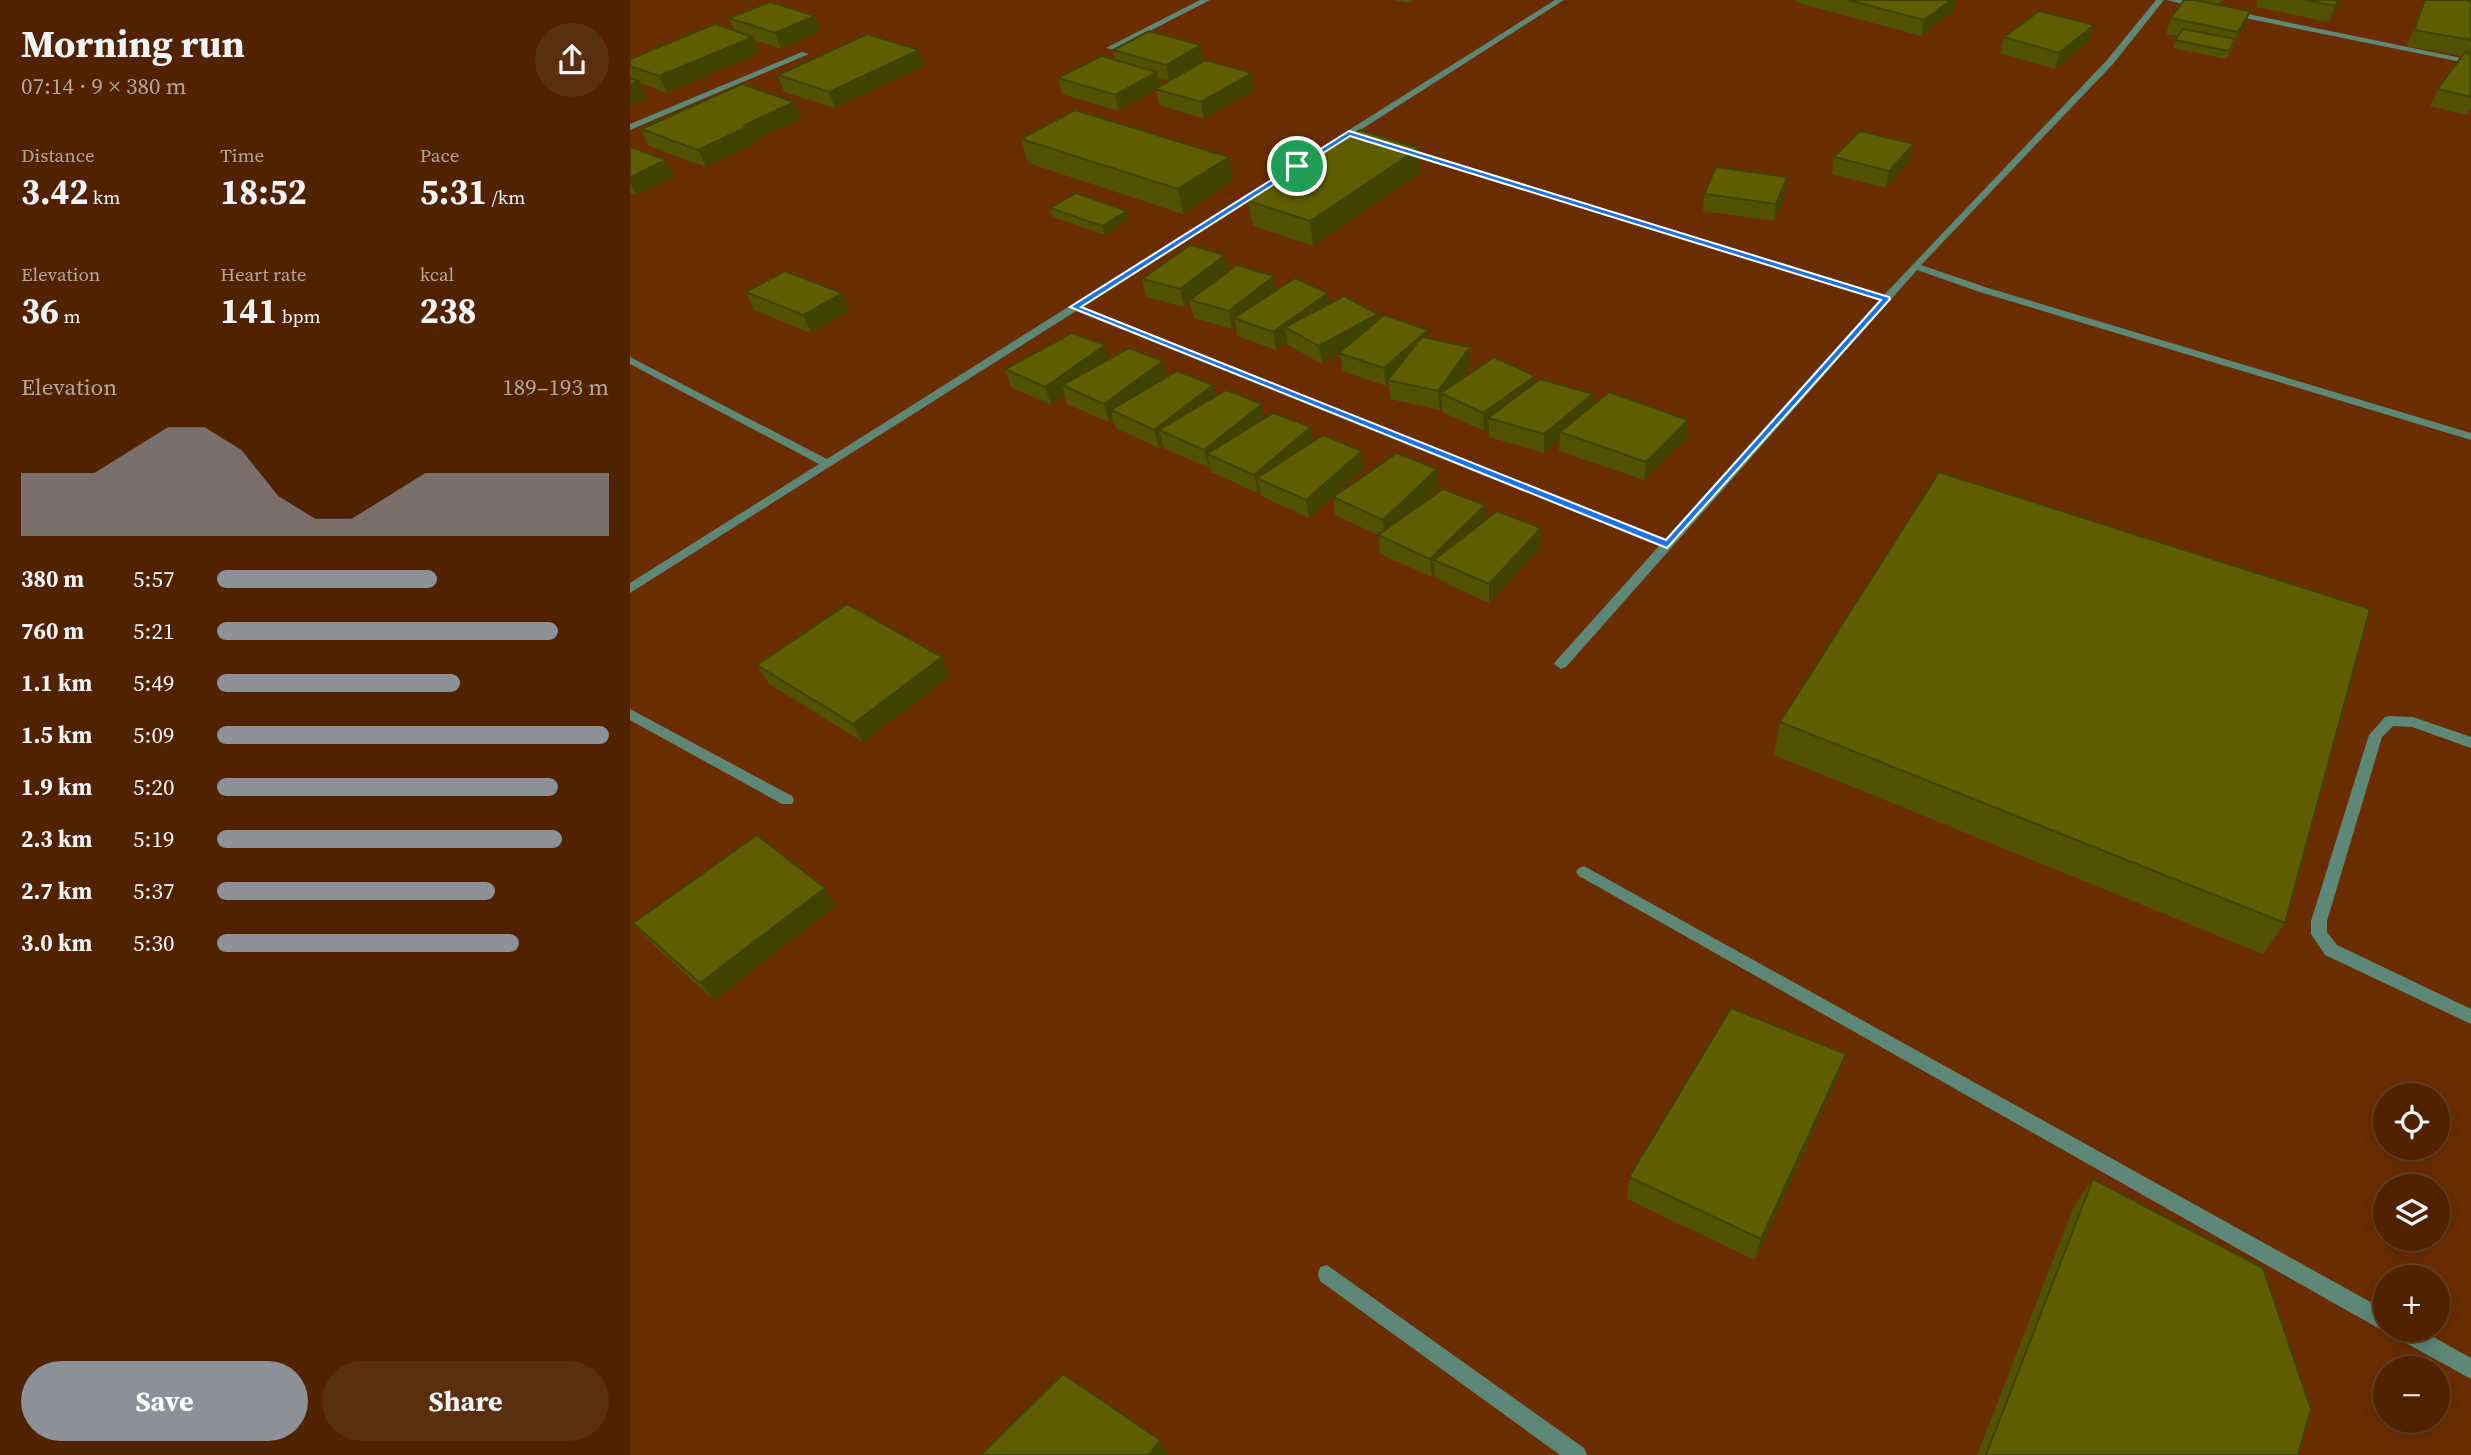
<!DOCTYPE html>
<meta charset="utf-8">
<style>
body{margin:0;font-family:"Source Serif 4",serif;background:#5a2f0f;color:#f1f3f6;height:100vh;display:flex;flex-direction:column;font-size:26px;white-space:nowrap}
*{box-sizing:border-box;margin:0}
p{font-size:23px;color:#b4a499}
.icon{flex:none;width:38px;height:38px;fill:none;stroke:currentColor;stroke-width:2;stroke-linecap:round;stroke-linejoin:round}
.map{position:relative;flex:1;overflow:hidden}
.details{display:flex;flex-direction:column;background:#502200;width:630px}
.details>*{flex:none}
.controls{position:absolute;left:1743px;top:1083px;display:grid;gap:14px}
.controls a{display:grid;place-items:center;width:77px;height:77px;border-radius:50%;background:#502200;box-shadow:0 4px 18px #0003,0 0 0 2px #673f22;font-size:35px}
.pin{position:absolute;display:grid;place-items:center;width:60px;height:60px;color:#fff;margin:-30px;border:4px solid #fff;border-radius:50%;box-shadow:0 2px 7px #0007}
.round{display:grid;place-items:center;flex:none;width:74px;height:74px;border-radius:37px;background:#5a2f0f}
.head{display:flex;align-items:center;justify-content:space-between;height:119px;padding:0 21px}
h1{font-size:38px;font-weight:700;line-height:52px}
.figures{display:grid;grid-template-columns:repeat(3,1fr);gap:10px;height:119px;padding:7px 21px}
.figures div{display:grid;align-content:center}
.figures b{font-size:35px;font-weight:700}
.figures small{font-size:19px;font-weight:400}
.figures p{font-size:19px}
.chart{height:196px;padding:14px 21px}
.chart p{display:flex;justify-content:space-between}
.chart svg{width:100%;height:126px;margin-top:7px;fill:#8c9099;opacity:.7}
.cta{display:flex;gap:14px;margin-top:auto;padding:14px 21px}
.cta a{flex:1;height:80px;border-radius:42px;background:#8c9099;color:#fff;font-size:28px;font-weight:700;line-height:80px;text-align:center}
.cta a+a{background:#5a2f0f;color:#f1f3f6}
ul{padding:0 21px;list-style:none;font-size:23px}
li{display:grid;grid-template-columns:112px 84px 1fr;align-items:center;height:52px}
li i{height:18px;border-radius:9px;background:#8c9099}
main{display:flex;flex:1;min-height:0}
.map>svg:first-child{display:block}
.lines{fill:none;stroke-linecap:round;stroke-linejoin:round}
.lane{fill:#5d8878;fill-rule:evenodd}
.street{fill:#5d8878;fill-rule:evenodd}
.wall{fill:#515100;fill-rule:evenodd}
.shaded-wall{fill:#424200}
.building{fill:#5e5e00;stroke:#424200;stroke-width:2}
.route{fill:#1a73e8;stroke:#fff;stroke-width:2;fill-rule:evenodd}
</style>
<main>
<section class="details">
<div class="head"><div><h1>Morning run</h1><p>07:14 · 9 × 380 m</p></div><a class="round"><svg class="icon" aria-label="share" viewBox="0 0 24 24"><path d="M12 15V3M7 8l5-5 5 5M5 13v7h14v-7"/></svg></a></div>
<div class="figures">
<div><p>Distance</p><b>3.42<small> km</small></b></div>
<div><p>Time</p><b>18:52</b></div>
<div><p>Pace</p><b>5:31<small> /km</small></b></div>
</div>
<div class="figures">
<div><p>Elevation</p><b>36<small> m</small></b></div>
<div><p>Heart rate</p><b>141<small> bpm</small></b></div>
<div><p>kcal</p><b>238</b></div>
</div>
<div class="chart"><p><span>Elevation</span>189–193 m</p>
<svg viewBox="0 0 160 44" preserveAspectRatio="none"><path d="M0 44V22L10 22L20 22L30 14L40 6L50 6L60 14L70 30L80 38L90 38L100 30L110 22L120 22L130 22L140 22L150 22L160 22V44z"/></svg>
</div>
<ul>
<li><b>380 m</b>5:57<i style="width:56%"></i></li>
<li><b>760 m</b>5:21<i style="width:87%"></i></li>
<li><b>1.1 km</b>5:49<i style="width:62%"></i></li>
<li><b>1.5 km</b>5:09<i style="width:100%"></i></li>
<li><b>1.9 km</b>5:20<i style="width:87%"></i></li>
<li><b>2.3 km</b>5:19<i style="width:88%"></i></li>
<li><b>2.7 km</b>5:37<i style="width:71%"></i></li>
<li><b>3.0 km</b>5:30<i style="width:77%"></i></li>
</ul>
<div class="cta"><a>Save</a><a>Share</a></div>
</section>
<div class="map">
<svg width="1841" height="1455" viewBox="0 0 1841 1455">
<rect width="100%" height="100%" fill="#6b2d00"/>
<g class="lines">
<g class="lane">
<polygon points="0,709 162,796 164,800 162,804 152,804 0,720"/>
<polygon points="697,1265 954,1448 957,1455 930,1455 690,1281 688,1274 690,1267"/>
</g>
<g class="street">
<polygon points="570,0 580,0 483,50 476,48"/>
<polygon points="925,0 934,0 453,307 1035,539 1249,300 771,152 771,148 777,148 1254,295 1477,60 1526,0 1534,0 1483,64 1291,265 1358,288 1841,433 1841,440 1350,292 1287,270 936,667 931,669 924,664 926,661 1029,546 446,311 0,593 0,583 189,464 0,364 0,357 197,459"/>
<polygon points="1537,0 1551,0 1573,6 1569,8"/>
<polygon points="1603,11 1841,60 1841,64 1600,15 1599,13"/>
<polygon points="172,52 179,54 0,130 0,124"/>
<polygon points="1760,716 1783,717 1841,737 1841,748 1782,727 1763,726 1752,737 1697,921 1697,932 1707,945 1841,1009 1841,1024 1695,955 1681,934 1681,921 1739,735 1755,717"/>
<polygon points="954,866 1755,1310 1757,1330 1748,1328 949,876 946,872 949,868"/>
<polygon points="1762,1330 1791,1330 1841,1358 1841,1379 1765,1337"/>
</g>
</g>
<g class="wall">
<polygon points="764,0 784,0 778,3"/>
<polygon points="1166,0 1326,0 1324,11 1291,36 1165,2"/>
<polygon points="1554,0 1592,0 1588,5 1620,11 1615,26 1596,59 1543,48 1548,36 1536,34 1541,18"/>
<polygon points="1628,0 1712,0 1699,22 1626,7"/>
<polygon points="1795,0 1841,0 1841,51 1840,53 1841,54 1841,108 1836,115 1800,106 1808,89 1832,56 1777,46"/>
<polygon points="185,16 191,31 151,49 125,40 130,53 37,93 10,83 17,98 0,105 0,59 104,31 99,18"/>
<polygon points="1374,37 1459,41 1425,69 1370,53"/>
<polygon points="289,50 294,66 205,108 154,92 148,75"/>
<path d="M483 50 574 61 624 90 574 119 529 105 526 90 489 111 432 94 428 78 485 60ZM528 78 539 81 530 86Z"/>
<polygon points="171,119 125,140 126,143 76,167 19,146 11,129"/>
<polygon points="391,139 603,181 553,214 398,163"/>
<polygon points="1284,144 1280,161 1256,188 1202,174 1204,157"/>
<polygon points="0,147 45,177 6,195 0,193"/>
<polygon points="791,172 683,246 623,226 618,201"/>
<polygon points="1157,177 1155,194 1144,221 1073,211 1074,194"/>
<polygon points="420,208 499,219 475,235 423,217"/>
<polygon points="598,272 644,276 646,290 699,303 798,338 840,347 841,365 831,379 905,376 905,383 963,394 963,405 1057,438 1014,480 929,451 930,440 914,453 859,437 859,428 854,431 812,412 812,406 810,410 760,399 759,384 756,386 712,371 710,354 692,364 658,345 657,342 646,350 607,336 606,326 602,329 564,318 560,302 554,307 516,297 512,279"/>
<polygon points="116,292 219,311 181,333 124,310"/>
<polygon points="479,359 533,361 537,377 583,385 585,396 683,441 734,469 705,495 809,487 791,504 856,520 911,528 911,547 859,603 805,578 805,574 802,577 750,554 748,535 705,515 703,497 679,518 631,496 630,491 628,493 581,472 580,467 579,468 534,448 533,445 529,448 486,428 483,419 479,422 437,404 435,395 421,405 381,387 375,369"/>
<polygon points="312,657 320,676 233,742 139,684 127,665"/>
<polygon points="1150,722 1655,923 1633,954 1144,755"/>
<polygon points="195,888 206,906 84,1000 18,940 3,923"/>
<polygon points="1216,1054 1208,1077 1125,1260 997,1199 999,1177"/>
<polygon points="1463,1179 1668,1455 1347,1455 1444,1206"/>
</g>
<g class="shaded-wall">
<polygon points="1321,0 1326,0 1324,11 1291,36 1294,20"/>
<polygon points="1709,0 1712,0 1699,22 1705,6"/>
<polygon points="1620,11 1615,26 1602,47 1608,32"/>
<polygon points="185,16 191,31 151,49 145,33"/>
<polygon points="1464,25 1459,41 1425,69 1429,53"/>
<polygon points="123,37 130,53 37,93 29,76"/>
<polygon points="571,45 574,61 539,81 536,65"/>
<polygon points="289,50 294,66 205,108 199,92"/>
<polygon points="527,72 530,88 525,89 526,90 489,111 485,95"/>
<polygon points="622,73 624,90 574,119 571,102"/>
<polygon points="9,81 17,98 0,105 0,85"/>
<polygon points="164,102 171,119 125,140 126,143 76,167 68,150 115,125"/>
<polygon points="1284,144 1280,161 1256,188 1259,171"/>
<polygon points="789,148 791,172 683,246 680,221"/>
<polygon points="599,157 603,181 553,214 548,189"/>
<polygon points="36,160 45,177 6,195 0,183 0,177"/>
<polygon points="1157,177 1155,194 1144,221 1146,204"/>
<polygon points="497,211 499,219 475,235 472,226"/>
<polygon points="595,255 598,273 560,300 560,302 554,307 550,289"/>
<polygon points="644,276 647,293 604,318 606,326 602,329 599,311"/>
<polygon points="212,293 219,311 181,333 173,315"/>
<polygon points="698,293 700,311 655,327 657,342 646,350 643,332"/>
<polygon points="748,314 749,332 709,353 710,354 692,364 689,346"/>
<polygon points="798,330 799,348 758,380 759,384 756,386 754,368"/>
<polygon points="475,345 480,363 432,385 435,395 421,405 415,387"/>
<polygon points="840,347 841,365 819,397 811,393 812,406 810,410 808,391"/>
<polygon points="533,361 538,380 481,410 483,419 479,422 474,404"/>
<polygon points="905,376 905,394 858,418 859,428 854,431 853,413"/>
<polygon points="583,385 587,404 529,430 533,445 529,448 524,430"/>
<polygon points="963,394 963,412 930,432 930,440 914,453 914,434"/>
<polygon points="632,404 636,422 577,454 580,467 579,468 574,450"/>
<polygon points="1058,420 1057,438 1014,480 1016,462"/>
<polygon points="681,427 684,445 627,478 630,491 628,493 624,475"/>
<polygon points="732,451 734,469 679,518 676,500"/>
<polygon points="807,469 809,487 755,538 753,520"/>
<polygon points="855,505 856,523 804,560 805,574 802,577 800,559"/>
<polygon points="911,528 911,547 859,603 859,584"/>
<polygon points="312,657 320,676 233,742 223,724"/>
<polygon points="195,888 206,906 84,1000 70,983"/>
<polygon points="1216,1054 1208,1077 1125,1260 1131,1239"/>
<polygon points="530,1440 538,1452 536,1455 519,1455"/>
</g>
<g class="building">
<polygon points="1218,0 1321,0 1294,20"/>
<polygon points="1554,0 1563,0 1620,11 1608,32 1541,18"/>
<polygon points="1675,0 1709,0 1705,6"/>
<polygon points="1795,0 1833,0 1841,1 1841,40 1784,30"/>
<polygon points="140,2 185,16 145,33 99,18"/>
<polygon points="1409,11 1464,25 1429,53 1374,37"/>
<polygon points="85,24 123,37 29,76 0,66 0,59"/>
<polygon points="1553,29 1605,39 1599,51 1545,40"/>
<polygon points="519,31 571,45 536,65 483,50"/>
<polygon points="237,34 289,50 199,92 148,75"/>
<polygon points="1835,52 1841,54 1841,97 1808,89"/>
<polygon points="471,56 527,72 485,95 428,78"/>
<polygon points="576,60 622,73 571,102 525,89"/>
<polygon points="0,78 9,81 0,85"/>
<polygon points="112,84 164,102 115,125 119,126 68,150 11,129"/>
<polygon points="445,110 599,157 548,189 391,139"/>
<polygon points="730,130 789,148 680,221 618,201"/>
<polygon points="1230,131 1284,144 1259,171 1204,157"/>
<polygon points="0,147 36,160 0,177"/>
<polygon points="1086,167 1157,177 1146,204 1074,194"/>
<polygon points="446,193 497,211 472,226 420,208"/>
<polygon points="560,245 595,255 550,289 512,279"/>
<polygon points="607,265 644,276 599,311 560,300"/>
<polygon points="155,271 212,293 173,315 116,292"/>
<polygon points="665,278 698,293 643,332 604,318"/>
<polygon points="714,296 748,314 689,346 655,327"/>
<polygon points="754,315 798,330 754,368 709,353"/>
<polygon points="442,333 475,345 415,387 375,369"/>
<polygon points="792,337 840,347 808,391 758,380"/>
<polygon points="499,348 533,361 474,404 432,385"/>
<polygon points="864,357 905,376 853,413 811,393"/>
<polygon points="547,371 583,385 524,430 481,410"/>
<polygon points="910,379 963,394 914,434 858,418"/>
<polygon points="596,390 632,404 574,450 529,430"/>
<polygon points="979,392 1058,420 1016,462 930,432"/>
<polygon points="643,413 681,427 624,475 577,454"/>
<polygon points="693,435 732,451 676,500 627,478"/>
<polygon points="767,453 807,469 753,520 703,497"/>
<polygon points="1309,472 1740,609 1655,923 1150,722"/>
<polygon points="813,489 855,505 800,559 748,535"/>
<polygon points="867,511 911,528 859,584 804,560"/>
<polygon points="217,604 312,657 223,724 127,665"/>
<polygon points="127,835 195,888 70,983 3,923"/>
<polygon points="1101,1008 1216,1054 1131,1239 999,1177"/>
<polygon points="1463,1179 1633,1268 1681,1409 1668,1455 1356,1455"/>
<polygon points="433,1374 530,1440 519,1455 351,1455"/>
</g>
<path class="route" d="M719 131 1259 297 1260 299 1037 548 440 307ZM720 136 1251 300 1036 540 451 307Z"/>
</svg>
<div class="controls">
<a><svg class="icon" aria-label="locate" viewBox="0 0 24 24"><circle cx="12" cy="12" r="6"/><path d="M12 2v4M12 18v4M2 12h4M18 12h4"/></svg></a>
<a><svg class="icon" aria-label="layers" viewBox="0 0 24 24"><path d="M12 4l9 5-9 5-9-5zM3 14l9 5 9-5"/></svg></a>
<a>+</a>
<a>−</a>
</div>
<div class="pin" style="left:667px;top:166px;background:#1e9e55"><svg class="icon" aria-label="arrive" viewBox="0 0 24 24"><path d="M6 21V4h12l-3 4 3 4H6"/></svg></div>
</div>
</main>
